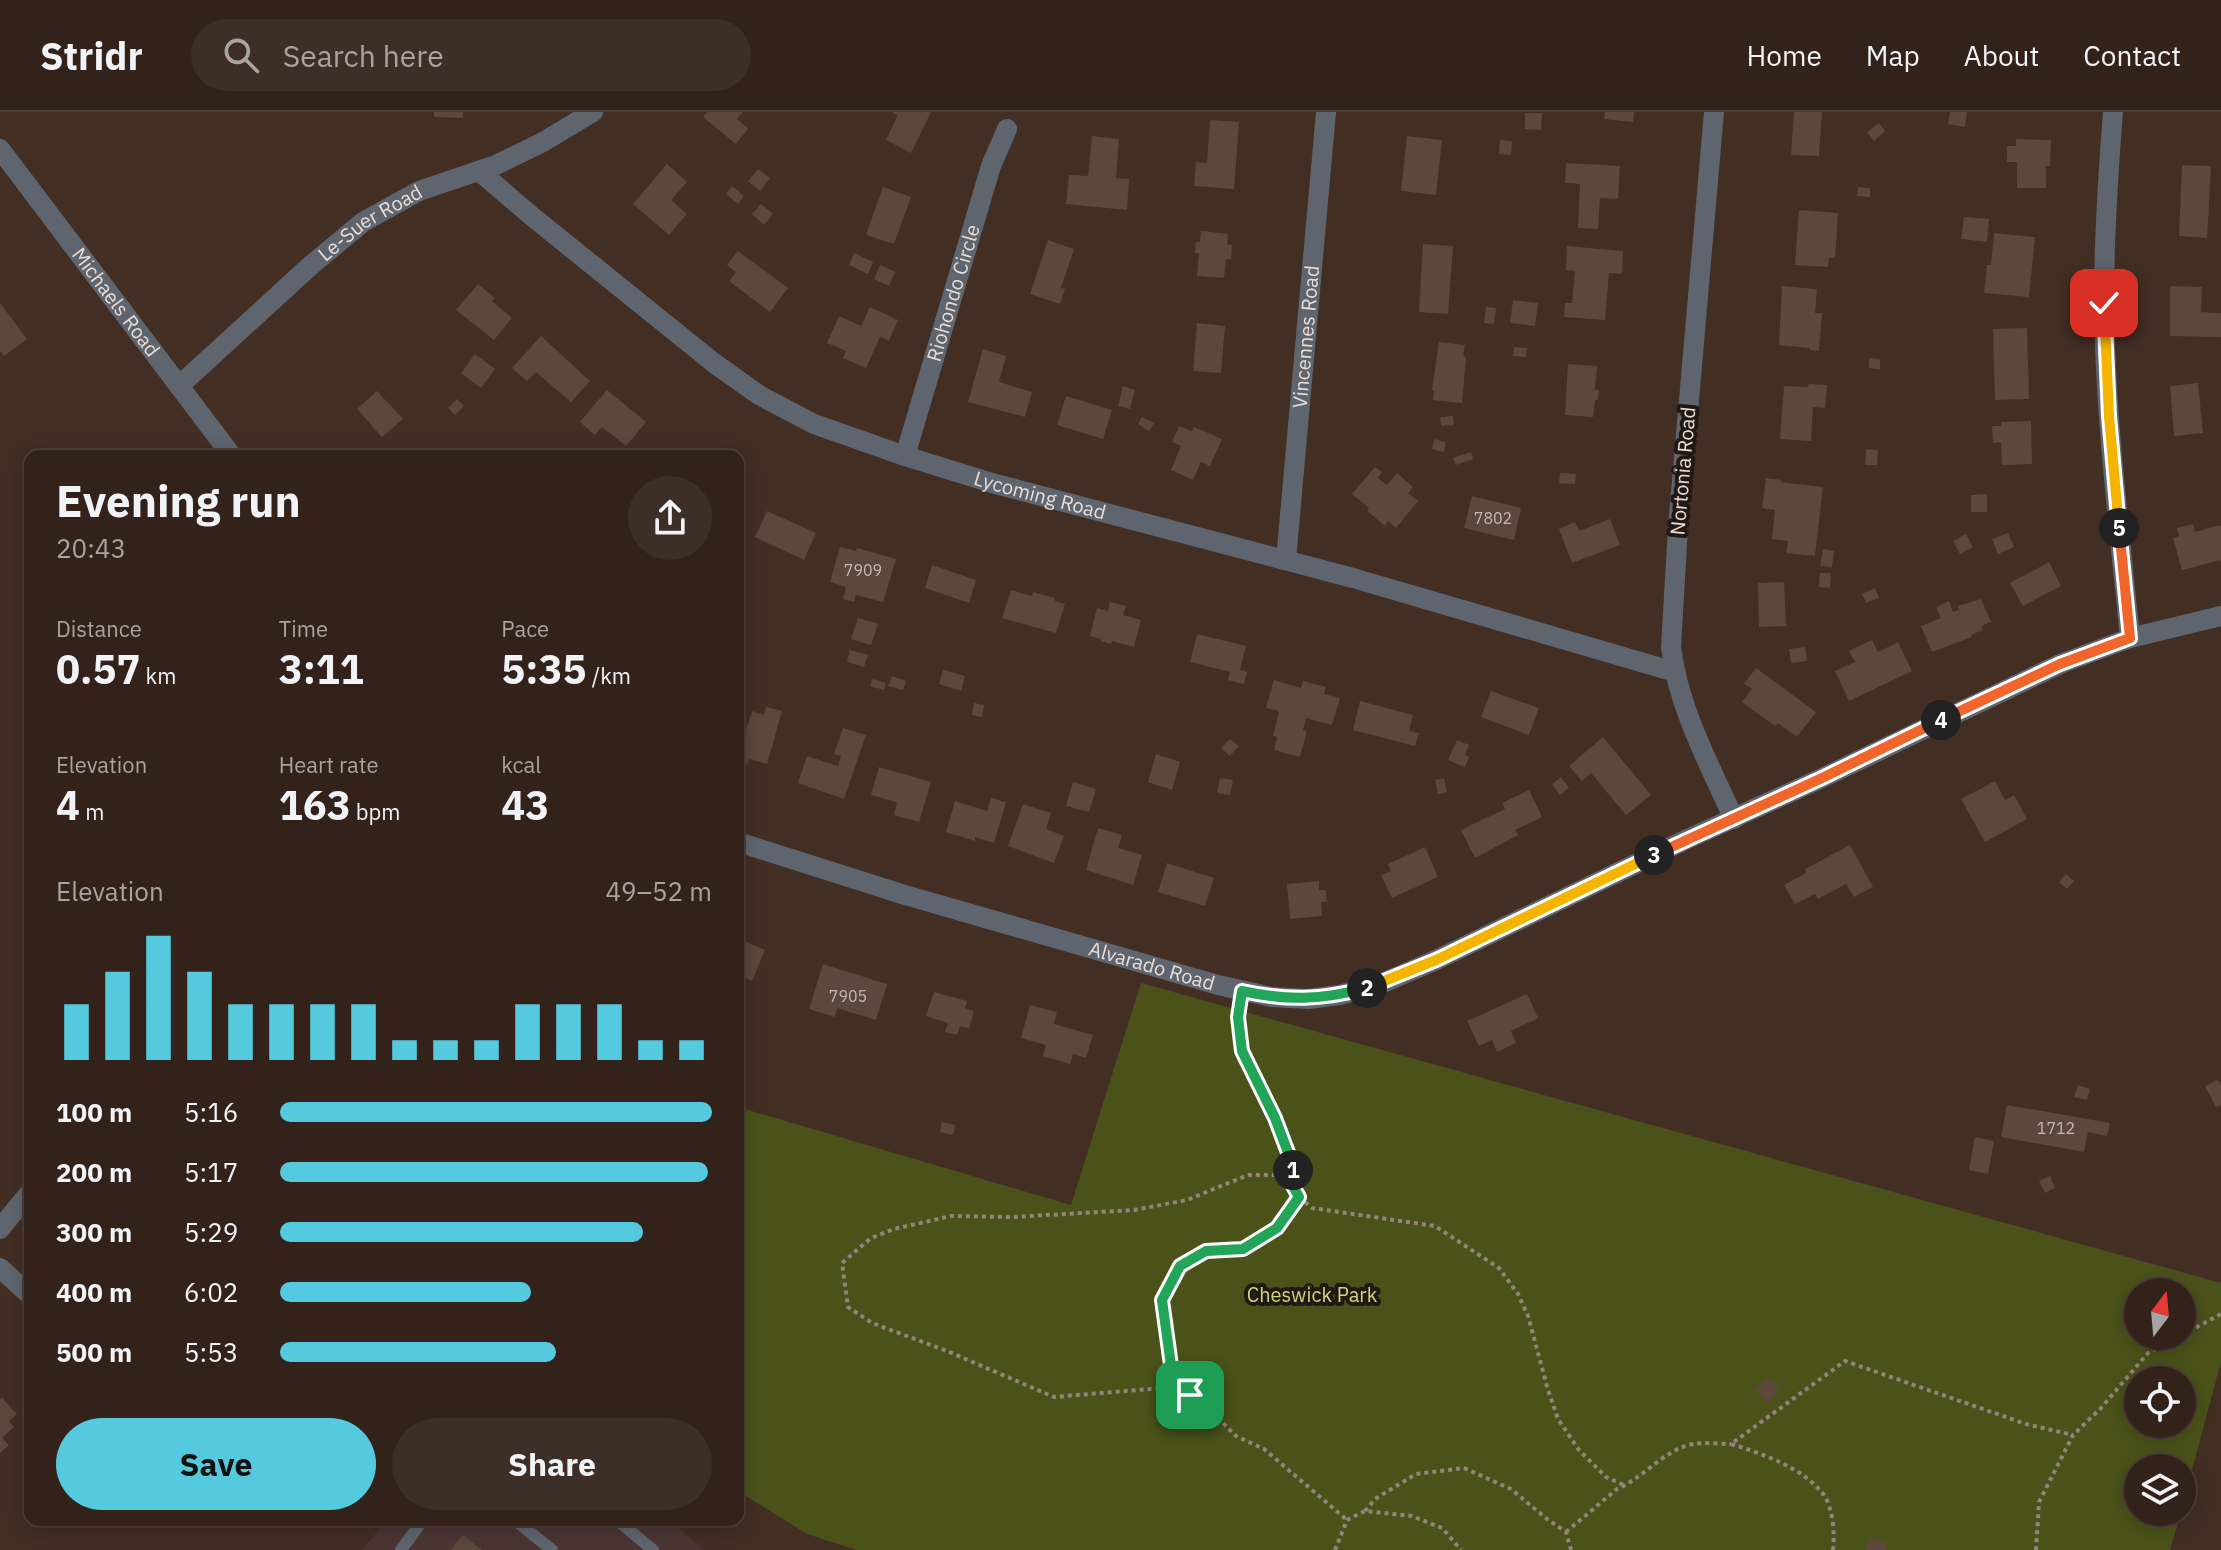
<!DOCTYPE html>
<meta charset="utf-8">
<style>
body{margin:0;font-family:"IBM Plex Sans",sans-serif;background:#3d2f27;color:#f1f3f6;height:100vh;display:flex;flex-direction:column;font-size:30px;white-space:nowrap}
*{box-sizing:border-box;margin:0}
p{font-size:26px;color:#a8a4a2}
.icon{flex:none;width:44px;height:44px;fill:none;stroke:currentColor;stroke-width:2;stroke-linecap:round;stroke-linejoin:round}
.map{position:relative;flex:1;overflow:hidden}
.sheet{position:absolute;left:24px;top:338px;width:720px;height:1076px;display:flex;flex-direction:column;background:#32221a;border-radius:16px;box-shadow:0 4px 20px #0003,0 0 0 2px #4d3f39}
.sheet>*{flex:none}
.needle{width:52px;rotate:16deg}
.buttons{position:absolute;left:2124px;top:1166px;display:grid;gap:16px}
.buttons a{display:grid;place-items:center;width:72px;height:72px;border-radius:50%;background:#32221a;box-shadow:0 4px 20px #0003,0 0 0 2px #4d3f39;font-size:40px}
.pin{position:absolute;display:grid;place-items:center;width:68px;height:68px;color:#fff;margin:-34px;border-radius:16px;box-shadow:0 4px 12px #0006}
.km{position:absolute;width:40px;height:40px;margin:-20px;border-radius:50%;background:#222;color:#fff;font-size:22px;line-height:40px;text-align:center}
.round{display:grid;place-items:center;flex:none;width:84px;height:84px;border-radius:42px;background:#3d2f27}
.summary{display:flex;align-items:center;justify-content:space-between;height:136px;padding:0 32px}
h1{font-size:44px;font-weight:800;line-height:60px}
.figures{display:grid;grid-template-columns:repeat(3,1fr);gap:12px;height:136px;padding:8px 32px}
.figures div{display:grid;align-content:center}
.figures b{font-size:40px;font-weight:800}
.figures small{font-size:22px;font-weight:400}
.figures p{font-size:22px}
.chart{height:224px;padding:16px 32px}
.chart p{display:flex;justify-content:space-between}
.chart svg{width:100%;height:144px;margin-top:8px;stroke:#55cadf;stroke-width:6}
.cta{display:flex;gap:16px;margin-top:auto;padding:16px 32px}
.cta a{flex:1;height:92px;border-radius:48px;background:#55cadf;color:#111;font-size:32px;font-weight:800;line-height:92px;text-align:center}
.cta a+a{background:#3d2f27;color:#f1f3f6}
ul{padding:0 32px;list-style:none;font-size:26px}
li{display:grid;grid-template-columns:128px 96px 1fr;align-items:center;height:60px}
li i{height:20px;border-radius:10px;background:#55cadf}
header{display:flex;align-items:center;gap:48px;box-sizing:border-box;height:112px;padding:0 40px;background:#32221a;border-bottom:2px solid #4d3f39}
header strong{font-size:38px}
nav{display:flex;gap:44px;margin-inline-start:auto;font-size:28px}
.search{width:560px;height:72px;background:#3d2f27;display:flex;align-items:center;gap:20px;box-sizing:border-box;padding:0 28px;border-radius:44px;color:#a8a4a2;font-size:30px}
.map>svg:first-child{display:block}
.commercial{fill:#4a3532}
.green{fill:#4a5219;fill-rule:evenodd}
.building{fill:#5b473b}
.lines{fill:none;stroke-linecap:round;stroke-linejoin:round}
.path{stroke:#93837a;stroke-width:4;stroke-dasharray:4 4;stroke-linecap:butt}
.service{stroke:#5f656e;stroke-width:12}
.minor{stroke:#5f656e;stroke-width:20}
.tertiary{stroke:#5f656e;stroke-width:20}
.split-1-casing{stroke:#fff;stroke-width:16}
.split-2-casing{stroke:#fff;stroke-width:16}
.split-3-casing{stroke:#fff;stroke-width:16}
.split-4-casing{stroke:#fff;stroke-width:16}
.split-5-casing{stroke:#fff;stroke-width:16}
.split-6-casing{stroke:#fff;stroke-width:16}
.split-1{stroke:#22a559;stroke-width:10}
.split-2{stroke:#22a559;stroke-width:10}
.split-3{stroke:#f5b400;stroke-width:10}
.split-4{stroke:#f0652b;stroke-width:10}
.split-5{stroke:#f0652b;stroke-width:10}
.split-6{stroke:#f5b400;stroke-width:10}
.labels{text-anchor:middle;stroke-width:8;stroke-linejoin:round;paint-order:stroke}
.number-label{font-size:16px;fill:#c6b8af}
.street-label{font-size:20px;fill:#eaddd6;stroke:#221914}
.park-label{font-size:20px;fill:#cbda78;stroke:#221914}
</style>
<header>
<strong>Stridr</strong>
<div class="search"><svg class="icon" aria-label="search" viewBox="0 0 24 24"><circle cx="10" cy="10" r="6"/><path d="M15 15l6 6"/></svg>Search here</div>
<nav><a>Home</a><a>Map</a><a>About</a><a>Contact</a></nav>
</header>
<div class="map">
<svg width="2221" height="1438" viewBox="0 0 2221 1438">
<rect width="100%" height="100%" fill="#422e23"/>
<polygon class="commercial" points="387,1408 668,1408 705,1438 362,1438"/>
<path class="green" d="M1141 871 2221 1171V1250L2182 1395V1356H2138V1400H2181L2170 1438H857L807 1422 738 1379V995L1071 1093ZM2138 1180H2182V1224H2138ZM2138 1268H2182V1312H2138Z"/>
<g class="building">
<polygon points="434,0 463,0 463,6 434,5"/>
<polygon points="707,0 743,0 737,7 748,17 736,32 703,5"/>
<polygon points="892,0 931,0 911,41 886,28 898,3"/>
<polygon points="1605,0 1634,0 1633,10 1604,7"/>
<polygon points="1794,0 1822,0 1819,44 1791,43"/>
<polygon points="1950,0 1967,0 1965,15 1948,12"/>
<polygon points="1525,1 1542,1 1541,18 1525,17"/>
<polygon points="1210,8 1239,10 1234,77 1194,74 1196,50 1207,51"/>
<polygon points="1879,11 1885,19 1874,29 1867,20"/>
<polygon points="1092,24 1119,27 1116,66 1129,67 1127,98 1066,92 1069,63 1088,64"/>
<polygon points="1407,24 1442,28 1436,83 1401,79"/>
<polygon points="2016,27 2051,28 2050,54 2046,54 2046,76 2017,76 2017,50 2007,50 2007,34 2016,34"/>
<polygon points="1500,28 1512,29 1511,43 1499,42"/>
<polygon points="1566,51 1620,54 1618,87 1600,86 1598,117 1578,116 1580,72 1565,71"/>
<polygon points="667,52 687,70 671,88 687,102 669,123 633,92"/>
<polygon points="2182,53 2211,54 2207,126 2179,124"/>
<polygon points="758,57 770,66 760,79 748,69"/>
<polygon points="732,74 744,84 738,92 726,82"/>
<polygon points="883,75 911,85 894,132 866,123"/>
<polygon points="1858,75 1870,76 1870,85 1857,84"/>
<polygon points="761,92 773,102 764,113 752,102"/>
<polygon points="1799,98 1838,101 1835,146 1829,146 1828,155 1795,153"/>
<polygon points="1964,105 1989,107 1987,130 1961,127"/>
<polygon points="1201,119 1228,122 1227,132 1232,133 1231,148 1226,147 1224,166 1197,164 1199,141 1195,141 1196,130 1200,130"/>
<polygon points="1994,121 2035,125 2029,185 1984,181 1987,153 1991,153"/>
<polygon points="1048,128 1074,137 1061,176 1065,177 1060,192 1030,182"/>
<polygon points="1423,132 1453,134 1448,202 1419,200"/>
<polygon points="1567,134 1623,139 1622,162 1609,161 1605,208 1564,205 1565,191 1572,191 1575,159 1566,158"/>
<polygon points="738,139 788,176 770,200 729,169 736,160 727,153"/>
<polygon points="854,141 873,150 868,162 849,153"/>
<polygon points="880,153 895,160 889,174 874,167"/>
<polygon points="478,172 495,186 492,189 512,206 494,228 456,198"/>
<polygon points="1782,174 1817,177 1815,201 1822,201 1819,239 1810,238 1810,236 1779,233"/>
<polygon points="2170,174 2202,175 2201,200 2221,201 2221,225 2170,224"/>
<polygon points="1513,188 1538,191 1535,214 1510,211"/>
<polygon points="0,191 27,227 4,244 0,239"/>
<polygon points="870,195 898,208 889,229 880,225 866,256 843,246 846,239 827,231 839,204 861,214"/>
<polygon points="1486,195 1496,196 1494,212 1484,211"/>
<polygon points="1197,211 1225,214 1221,261 1193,259"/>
<polygon points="2027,216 2029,287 1995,288 1993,217"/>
<polygon points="541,224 590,269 571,290 536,260 527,269 512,256"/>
<polygon points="1439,230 1465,233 1463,244 1466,245 1462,291 1433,288 1434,279 1432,278"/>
<polygon points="1514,235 1527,236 1526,245 1513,244"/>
<polygon points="983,237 1006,244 999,270 1032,280 1025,305 968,290"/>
<polygon points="475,242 495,257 481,276 461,261"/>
<polygon points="1869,246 1880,247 1880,257 1869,256"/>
<polygon points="1568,252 1597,254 1595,278 1599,278 1598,288 1595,288 1593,305 1565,303"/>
<polygon points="2198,271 2203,321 2174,324 2170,274"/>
<polygon points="1809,272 1827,273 1825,296 1813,295 1811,329 1780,327 1784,274 1808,275"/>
<polygon points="1123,274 1135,278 1130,297 1118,294"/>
<polygon points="607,278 646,310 626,334 602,315 595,323 580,310"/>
<polygon points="377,279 403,307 382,325 357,297"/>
<polygon points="1066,284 1112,298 1103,327 1057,313"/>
<polygon points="457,287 464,294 455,303 448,296"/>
<polygon points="1453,304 1454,313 1441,314 1440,305"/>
<polygon points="1142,305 1154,311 1149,319 1138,312"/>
<polygon points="2031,309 2032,352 2002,353 2001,330 1993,331 1992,314 2001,314 2001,310"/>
<polygon points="1179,314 1192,319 1194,315 1222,327 1210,354 1201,350 1193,368 1171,358 1181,334 1172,330"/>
<polygon points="1434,327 1446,330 1444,340 1432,337"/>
<polygon points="1866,337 1878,338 1877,353 1865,353"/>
<polygon points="1471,340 1473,347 1456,353 1453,346"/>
<polygon points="1375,355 1382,360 1378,366 1387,373 1397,361 1413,375 1408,381 1418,389 1396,416 1388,409 1385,414 1367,399 1369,396 1352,382"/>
<polygon points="1560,361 1576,362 1575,372 1559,371"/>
<polygon points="1766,366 1781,368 1780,370 1823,375 1815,444 1786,441 1788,429 1772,427 1775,398 1762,396"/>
<polygon points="1987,382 1987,400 1971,400 1971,383"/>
<polygon points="1472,384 1521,396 1514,428 1464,416"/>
<polygon points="767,399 816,421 804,448 755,425"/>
<polygon points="1610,407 1620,433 1572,451 1559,417 1575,410 1579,419"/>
<polygon points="2193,412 2195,420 2221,413 2221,448 2182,458 2173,426 2179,424 2177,416"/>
<polygon points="2008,421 2014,435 1998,442 1992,427"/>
<polygon points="1966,422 1973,435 1960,442 1953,429"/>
<polygon points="840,435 856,439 857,436 896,447 883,490 856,483 854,490 843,487 846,475 830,470"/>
<polygon points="1823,437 1834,439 1832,455 1820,454"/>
<polygon points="2049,450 2061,474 2023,494 2010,471"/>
<polygon points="932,453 976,468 969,491 925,476"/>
<polygon points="1820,461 1831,461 1830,476 1819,475"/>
<polygon points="1784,470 1786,514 1759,515 1758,471"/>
<polygon points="1875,476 1879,486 1866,491 1862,482"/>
<polygon points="1011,478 1032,484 1033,480 1055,486 1055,489 1065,492 1056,521 1002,506"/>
<polygon points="1981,487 1991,510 1981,514 1983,518 1971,523 1972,525 1932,540 1921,514 1941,506 1936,495 1949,489 1953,500 1959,498 1958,494"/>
<polygon points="1110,490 1126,494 1123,503 1141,508 1134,535 1112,529 1111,532 1101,529 1101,527 1090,524 1097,496 1108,499"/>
<polygon points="858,506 878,512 871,533 851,527"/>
<polygon points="1197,522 1246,534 1240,558 1247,560 1244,572 1228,568 1230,560 1190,550"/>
<polygon points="1872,528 1878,540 1898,530 1912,559 1849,589 1835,559 1855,550 1849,539"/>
<polygon points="1805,535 1807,549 1791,551 1789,537"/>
<polygon points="850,538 868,543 864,555 847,550"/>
<polygon points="1756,556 1816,600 1797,625 1778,611 1775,614 1742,590 1752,577 1744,572"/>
<polygon points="943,558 965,564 961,579 939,572"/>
<polygon points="892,564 906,569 903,578 888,574"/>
<polygon points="872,567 886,571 884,578 870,574"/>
<polygon points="1274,568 1301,576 1303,569 1326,575 1324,582 1340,586 1332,613 1306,606 1303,618 1307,619 1300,645 1274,638 1277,625 1273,624 1279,599 1266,596"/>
<polygon points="1491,579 1539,596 1529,623 1481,605"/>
<polygon points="1360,589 1413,603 1409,619 1419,621 1415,634 1353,618"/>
<polygon points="974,591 984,593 982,605 972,603"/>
<polygon points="766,595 782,599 767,652 749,647 748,652 738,649 738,616 746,618 752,599 764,603"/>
<polygon points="843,616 866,623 844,687 798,671 807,644 838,654 841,644 834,642"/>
<polygon points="1603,625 1651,683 1626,703 1591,661 1582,669 1569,654"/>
<polygon points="1230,627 1239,634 1230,644 1221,636"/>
<polygon points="1457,628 1469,633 1465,643 1469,645 1465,655 1448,648"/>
<polygon points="1156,642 1180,650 1172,678 1148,670"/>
<polygon points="879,655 931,670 919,710 894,703 897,690 871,683"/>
<polygon points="1561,665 1569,676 1560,683 1552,672"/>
<polygon points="1220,666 1233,668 1230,683 1217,681"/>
<polygon points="1444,666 1447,680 1438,682 1435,668"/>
<polygon points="1995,669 2005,688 2014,683 2027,707 1985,730 1961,687"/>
<polygon points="1073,670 1096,677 1089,700 1066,694"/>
<polygon points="1529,678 1542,705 1515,718 1518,723 1475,746 1461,718 1505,697 1502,691"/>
<polygon points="991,686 1006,690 994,731 975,725 975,729 946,720 955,689 987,699"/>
<polygon points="1023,692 1051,701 1046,717 1064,724 1054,751 1008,734"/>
<polygon points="1098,716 1122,723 1118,736 1142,743 1133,773 1086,758"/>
<polygon points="1850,733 1873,775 1854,785 1846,772 1818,787 1815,782 1795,792 1784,773 1806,761 1805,757"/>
<polygon points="1425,735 1438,765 1392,786 1381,763 1391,759 1388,752"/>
<polygon points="1167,751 1214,766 1205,794 1158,780"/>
<polygon points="2066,762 2074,769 2067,777 2059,770"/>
<polygon points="1319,769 1319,778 1326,778 1327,790 1321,790 1322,804 1290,807 1287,772"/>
<polygon points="738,827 765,838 752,869 738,863"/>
<polygon points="823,852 887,872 876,908 837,896 835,905 809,897"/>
<polygon points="934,880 967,889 965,896 974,899 969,917 960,914 957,923 945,920 948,911 926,904"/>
<polygon points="1527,882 1538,906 1511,919 1516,931 1497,940 1492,928 1479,934 1467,909"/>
<polygon points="1030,893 1057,900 1054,912 1093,923 1086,946 1073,942 1070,952 1043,944 1046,933 1021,926"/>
<polygon points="2218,968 2221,973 2221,993 2216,995 2205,974"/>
<polygon points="2078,973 2090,977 2087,988 2074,985"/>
<polygon points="2007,993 2110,1011 2107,1024 2088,1020 2084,1040 2001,1025"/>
<polygon points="942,1010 955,1013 953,1023 940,1020"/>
<polygon points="1975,1025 1994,1029 1988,1062 1969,1058"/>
<polygon points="2050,1064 2055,1076 2045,1081 2039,1069"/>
<polygon points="1767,1266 1780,1278 1768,1291 1755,1278"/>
<polygon points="2,1286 17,1302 9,1309 14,1315 2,1326 9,1333 0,1341 0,1288"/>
<polygon points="463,1423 482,1438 450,1438"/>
<polygon points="1869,1425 1887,1431 1885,1438 1865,1438"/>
</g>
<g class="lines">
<g class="path">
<path d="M1239 896C1231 949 1279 999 1292 1049 1294 1057 1293 1066 1293 1074"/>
<polyline points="1299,1085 1312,1096 1435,1114 1499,1156 1518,1182 1528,1204 1548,1278 1558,1307 1579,1338 1606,1365 1626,1374"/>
<polyline points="2182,1223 2221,1202"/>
<polyline points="1174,1275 1162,1188 1180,1154 1206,1139 1243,1137 1277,1116 1299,1085 1293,1074 1274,1063 1248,1063 1187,1088 1134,1098 1013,1105 951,1104 894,1117 871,1126 842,1151 848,1195 872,1211 947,1239 1054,1285 1174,1275 1190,1283 1213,1301 1236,1324 1264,1337 1347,1408"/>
<polyline points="1365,1399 1375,1387 1416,1362 1464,1356 1511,1377 1547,1407 1566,1420 1571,1438"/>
<path d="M1566 1420 1617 1377C1642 1367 1665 1337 1693 1332 1704 1330 1719 1332 1731 1332"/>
<polyline points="1335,1438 1347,1408 1365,1399 1412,1404 1442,1416 1461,1438"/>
<path d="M1833 1438C1835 1423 1833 1396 1824 1383 1802 1355 1763 1342 1731 1332L1845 1249 2026 1312 2073 1323"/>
<polyline points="2036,1438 2039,1390 2073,1323 2101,1296 2148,1241 2180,1224"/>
</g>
<g class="service">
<polyline points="515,1408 552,1438"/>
<polyline points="617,1408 653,1438"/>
<polyline points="401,1438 423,1408"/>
</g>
<g class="minor">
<path d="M1714 0 1678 415 1671 535C1678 595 1709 652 1734 707"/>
<path d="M2113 0C2108 63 2104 127 2104 190 2105 302 2119 415 2130 526"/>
<path id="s1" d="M479 59 534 106 714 251 759 283 814 312 905 344 992 371 1353 466 1675 560"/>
<path id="s2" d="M179 274 309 155 363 110 419 79 496 53 543 30 593 0"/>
<path id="s3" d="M905 344 991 54 1007 17"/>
<path id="s4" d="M1286 448 1326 0"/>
<path id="s5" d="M738 730 905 783 1218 873 1272 885 1308 887 1339 883 1378 873 1436 848 1683 729 1822 666 2060 552 2130 526 2221 504"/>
<polyline points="0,1156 30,1183"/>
</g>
<g class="tertiary">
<path id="s6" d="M0 37 232 344"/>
<polyline points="0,1117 30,1080"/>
</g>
</g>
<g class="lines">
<g class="split-1-casing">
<polyline id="split-1" points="1190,1283 1174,1275 1162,1188 1180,1154 1206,1139 1243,1137 1277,1116 1299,1085 1293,1074 1293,1058"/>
</g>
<g class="split-2-casing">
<path id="split-2" d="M1293 1058 1292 1051 1275 1006 1242 939 1238 905 1242 879C1288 889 1321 888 1367 876"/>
</g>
<g class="split-3-casing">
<polyline id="split-3" points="1367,876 1436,848 1654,743"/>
</g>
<g class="split-4-casing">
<polyline id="split-4" points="1654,743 1822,666 1941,608"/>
</g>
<g class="split-5-casing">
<polyline id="split-5" points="1941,608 2060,552 2130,526 2119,416"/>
</g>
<g class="split-6-casing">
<polyline id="split-6" points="2104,191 2109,304 2119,416"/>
</g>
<use href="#split-1" class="split-1"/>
<use href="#split-2" class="split-2"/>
<use href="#split-3" class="split-3"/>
<use href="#split-4" class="split-4"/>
<use href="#split-5" class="split-5"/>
<use href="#split-6" class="split-6"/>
</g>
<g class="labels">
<g class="number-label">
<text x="1493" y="412">7802</text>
<text x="863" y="464">7909</text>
<text x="848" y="890">7905</text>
<text x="2056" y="1022">1712</text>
</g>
<g class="street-label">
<text dy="7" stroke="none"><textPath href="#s2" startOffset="252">Le-Suer Road</textPath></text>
<text dy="7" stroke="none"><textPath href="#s3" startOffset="170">Riohondo Circle</textPath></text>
<text dy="7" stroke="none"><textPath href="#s6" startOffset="192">Michaels Road</textPath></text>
<text dy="7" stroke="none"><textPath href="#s4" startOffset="224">Vincennes Road</textPath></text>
<text transform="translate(1683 359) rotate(-85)" y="7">Nortonia Road</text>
<text dy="7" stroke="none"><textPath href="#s1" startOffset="658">Lycoming Road</textPath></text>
<text dy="7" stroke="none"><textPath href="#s5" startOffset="432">Alvarado Road</textPath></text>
</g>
<g class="park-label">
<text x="1312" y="1190">Cheswick Park</text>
</g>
</g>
</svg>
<div class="buttons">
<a><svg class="needle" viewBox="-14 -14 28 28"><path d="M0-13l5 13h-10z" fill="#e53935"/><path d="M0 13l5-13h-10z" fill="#a8a4a2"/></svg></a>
<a><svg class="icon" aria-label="locate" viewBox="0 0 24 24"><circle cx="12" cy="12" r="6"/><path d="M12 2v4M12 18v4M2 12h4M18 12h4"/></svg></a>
<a><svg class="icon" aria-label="layers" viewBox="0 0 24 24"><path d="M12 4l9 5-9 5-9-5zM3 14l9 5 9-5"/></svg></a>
</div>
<div class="pin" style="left:1190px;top:1283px;background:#1e9e55"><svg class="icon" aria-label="arrive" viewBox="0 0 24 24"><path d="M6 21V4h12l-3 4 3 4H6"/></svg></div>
<div class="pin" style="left:2104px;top:191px;background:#d93025"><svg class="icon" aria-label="check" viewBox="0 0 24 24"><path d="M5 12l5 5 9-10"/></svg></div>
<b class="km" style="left:1293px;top:1058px">1</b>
<b class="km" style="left:1367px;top:876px">2</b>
<b class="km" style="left:1654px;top:743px">3</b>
<b class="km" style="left:1941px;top:608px">4</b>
<b class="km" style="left:2119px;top:416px">5</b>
<section class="sheet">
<div class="summary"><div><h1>Evening run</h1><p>20:43</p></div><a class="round"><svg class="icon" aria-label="share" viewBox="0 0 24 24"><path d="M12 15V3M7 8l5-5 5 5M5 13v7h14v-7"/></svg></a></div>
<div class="figures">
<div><p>Distance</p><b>0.57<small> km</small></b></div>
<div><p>Time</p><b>3:11</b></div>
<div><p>Pace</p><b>5:35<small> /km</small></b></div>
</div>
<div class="figures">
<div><p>Elevation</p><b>4<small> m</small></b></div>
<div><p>Heart rate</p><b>163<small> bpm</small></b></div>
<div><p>kcal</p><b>43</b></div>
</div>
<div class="chart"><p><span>Elevation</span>49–52 m</p>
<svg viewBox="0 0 160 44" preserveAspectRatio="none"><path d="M5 44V27M15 44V17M25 44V6M35 44V17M45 44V27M55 44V27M65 44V27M75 44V27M85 44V38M95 44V38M105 44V38M115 44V27M125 44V27M135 44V27M145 44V38M155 44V38"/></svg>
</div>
<ul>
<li><b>100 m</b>5:16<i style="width:100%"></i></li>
<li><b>200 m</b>5:17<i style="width:99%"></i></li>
<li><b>300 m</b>5:29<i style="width:84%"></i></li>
<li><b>400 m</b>6:02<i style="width:58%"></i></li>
<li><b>500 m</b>5:53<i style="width:64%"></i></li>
</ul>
<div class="cta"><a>Save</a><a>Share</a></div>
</section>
</div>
